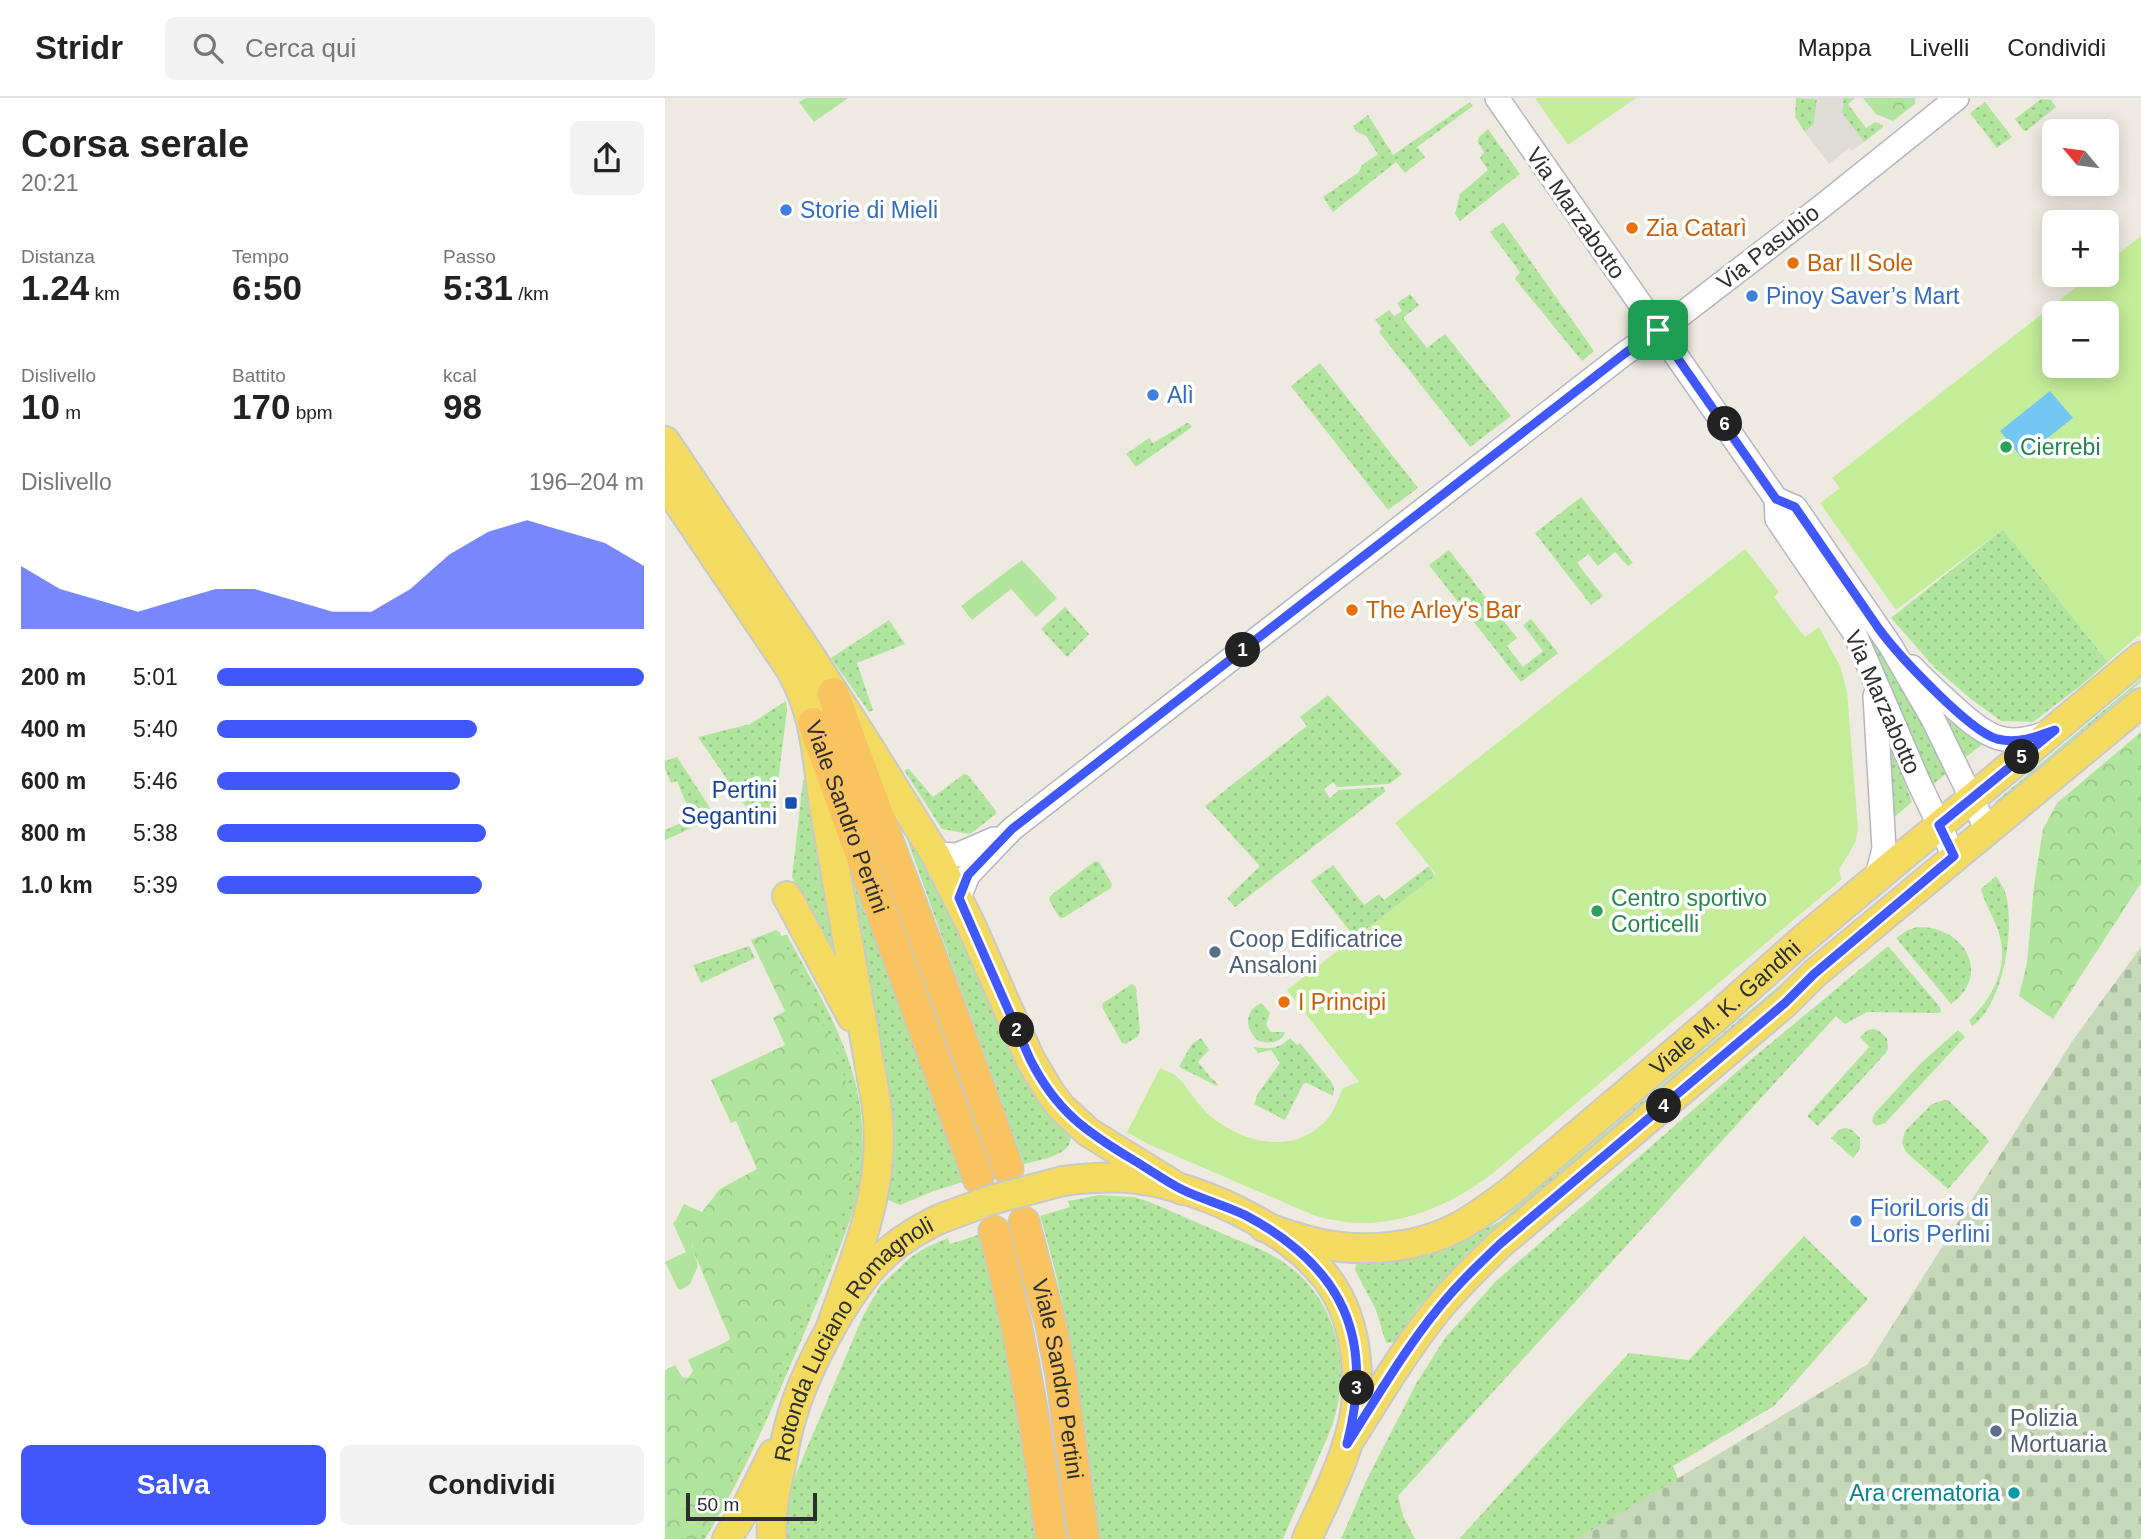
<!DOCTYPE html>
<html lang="it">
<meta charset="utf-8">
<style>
body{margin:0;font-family:Helvetica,sans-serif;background:#f2f2f2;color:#222;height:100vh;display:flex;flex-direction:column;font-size:26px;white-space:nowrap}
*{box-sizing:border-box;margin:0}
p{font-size:23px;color:#767676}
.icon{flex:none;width:38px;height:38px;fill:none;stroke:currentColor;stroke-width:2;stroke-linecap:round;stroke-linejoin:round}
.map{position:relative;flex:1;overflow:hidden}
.drawer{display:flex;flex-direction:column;background:#fff;width:665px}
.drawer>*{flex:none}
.needle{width:46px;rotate:299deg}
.fabs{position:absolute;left:1377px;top:21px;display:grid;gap:14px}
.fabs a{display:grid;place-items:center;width:77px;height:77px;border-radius:10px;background:#fff;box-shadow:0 4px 18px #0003;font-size:35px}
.scale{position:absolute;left:21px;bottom:18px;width:131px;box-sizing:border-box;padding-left:7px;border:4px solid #2e2e2e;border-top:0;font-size:19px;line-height:24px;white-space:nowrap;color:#2e2e2e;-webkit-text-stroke:5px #fff;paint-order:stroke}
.pin{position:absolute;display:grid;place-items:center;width:60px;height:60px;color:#fff;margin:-30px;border-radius:14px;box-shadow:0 4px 10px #0006}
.km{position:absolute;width:35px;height:35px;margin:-18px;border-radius:50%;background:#222;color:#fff;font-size:19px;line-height:35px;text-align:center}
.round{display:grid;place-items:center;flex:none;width:74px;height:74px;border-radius:10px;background:#f2f2f2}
.head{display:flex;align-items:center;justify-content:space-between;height:119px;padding:0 21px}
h1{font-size:38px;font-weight:700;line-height:52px}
.stats{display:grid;grid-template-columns:repeat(3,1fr);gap:10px;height:119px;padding:7px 21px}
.stats div{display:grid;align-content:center}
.stats b{font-size:35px;font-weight:700}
.stats small{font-size:19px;font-weight:400}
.stats p{font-size:19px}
.chart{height:196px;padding:14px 21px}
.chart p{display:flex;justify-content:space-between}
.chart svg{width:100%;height:126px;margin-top:7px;fill:#4057fc;opacity:.7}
.cta{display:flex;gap:14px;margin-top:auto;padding:14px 21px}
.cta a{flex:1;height:80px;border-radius:10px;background:#4057fc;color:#fff;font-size:28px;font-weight:700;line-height:80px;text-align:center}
.cta a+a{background:#f2f2f2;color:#222}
ul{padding:0 21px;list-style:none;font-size:23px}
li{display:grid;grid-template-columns:112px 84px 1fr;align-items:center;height:52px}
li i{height:18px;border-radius:9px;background:#4057fc}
header{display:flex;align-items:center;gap:42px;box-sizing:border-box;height:98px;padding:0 35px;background:#fff;border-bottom:2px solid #e0e0e0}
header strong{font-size:33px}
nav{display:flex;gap:38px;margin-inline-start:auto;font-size:24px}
.search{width:490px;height:63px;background:#f2f2f2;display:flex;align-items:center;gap:18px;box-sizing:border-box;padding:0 24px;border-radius:10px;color:#767676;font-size:26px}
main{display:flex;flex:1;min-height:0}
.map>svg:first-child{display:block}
.grass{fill:url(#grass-dots)}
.cemetery{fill:url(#cemetery-stones)}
.park{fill:url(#park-crowns)}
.garden{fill:#b1e59d}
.pitch{fill:#c4ed99;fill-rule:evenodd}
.plaza{fill:#dfdcd8}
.water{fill:#74c7f1}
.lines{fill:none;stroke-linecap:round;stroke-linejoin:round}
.tertiary-casing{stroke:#b4b6c1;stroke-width:26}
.primary-casing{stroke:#c9c9c9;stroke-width:32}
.trunk-casing{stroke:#c9c9c9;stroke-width:33}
.tertiary{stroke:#fff;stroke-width:23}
.primary{stroke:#f3db62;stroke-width:28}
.trunk{stroke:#f9c45f;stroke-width:30}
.primary-bridge-casing{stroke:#c9c9c9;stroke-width:32;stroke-linecap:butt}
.primary-bridge{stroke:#f3db62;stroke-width:28}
.route-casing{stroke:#fff;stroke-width:14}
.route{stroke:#4057fc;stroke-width:9}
.shop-dot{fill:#3f7fe0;stroke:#fff;stroke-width:2.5}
.food-dot{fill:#e8710a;stroke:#fff;stroke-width:2.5}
.leisure-dot{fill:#2e9e5b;stroke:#fff;stroke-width:2.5}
.transit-dot{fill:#1a4fb4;stroke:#fff;stroke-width:2.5}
.service-dot{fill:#5c6f8a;stroke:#fff;stroke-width:2.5}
.culture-dot{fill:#0f9aa8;stroke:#fff;stroke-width:2.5}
.labels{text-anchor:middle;stroke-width:7;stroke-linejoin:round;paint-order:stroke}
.shop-label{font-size:23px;fill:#366cbe;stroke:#fff;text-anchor:start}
.street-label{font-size:23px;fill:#2e2e2e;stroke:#fff}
.food-label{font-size:23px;fill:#c56008;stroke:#fff;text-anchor:start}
.leisure-label{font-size:23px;fill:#27864d;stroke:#fff;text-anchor:start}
.transit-label{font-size:23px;fill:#164399;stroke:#fff;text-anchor:end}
.service-label{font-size:23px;fill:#4e5e75;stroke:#fff;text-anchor:start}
.culture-label{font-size:23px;fill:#0d838f;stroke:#fff;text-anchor:end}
</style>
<header>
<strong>Stridr</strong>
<div class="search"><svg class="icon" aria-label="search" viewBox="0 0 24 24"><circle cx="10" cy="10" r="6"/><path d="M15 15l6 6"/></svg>Cerca qui</div>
<nav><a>Mappa</a><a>Livelli</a><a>Condividi</a></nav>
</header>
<main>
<section class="drawer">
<div class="head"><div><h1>Corsa serale</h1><p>20:21</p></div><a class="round"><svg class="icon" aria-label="share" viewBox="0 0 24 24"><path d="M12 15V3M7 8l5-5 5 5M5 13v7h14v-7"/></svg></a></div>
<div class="stats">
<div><p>Distanza</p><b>1.24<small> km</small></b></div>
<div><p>Tempo</p><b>6:50</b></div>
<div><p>Passo</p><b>5:31<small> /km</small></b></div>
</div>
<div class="stats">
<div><p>Dislivello</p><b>10<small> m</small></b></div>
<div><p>Battito</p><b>170<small> bpm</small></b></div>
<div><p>kcal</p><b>98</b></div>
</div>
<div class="chart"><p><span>Dislivello</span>196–204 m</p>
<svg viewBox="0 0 160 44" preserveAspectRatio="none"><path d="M0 44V22L10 30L20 34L30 38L40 34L50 30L60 30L70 34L80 38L90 38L100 30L110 18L120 10L130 6L140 10L150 14L160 22V44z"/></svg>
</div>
<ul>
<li><b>200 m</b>5:01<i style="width:100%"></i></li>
<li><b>400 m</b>5:40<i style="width:61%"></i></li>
<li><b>600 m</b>5:46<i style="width:57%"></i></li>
<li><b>800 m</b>5:38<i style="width:63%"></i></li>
<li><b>1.0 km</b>5:39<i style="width:62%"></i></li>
</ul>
<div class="cta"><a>Salva</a><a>Condividi</a></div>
</section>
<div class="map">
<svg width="1476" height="1441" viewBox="0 0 1476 1441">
<defs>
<pattern id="grass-dots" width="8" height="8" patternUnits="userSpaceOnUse" patternTransform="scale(1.75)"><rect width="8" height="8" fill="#b1e59d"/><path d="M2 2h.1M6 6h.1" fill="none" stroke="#99c588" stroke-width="1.8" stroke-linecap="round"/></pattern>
<pattern id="cemetery-stones" width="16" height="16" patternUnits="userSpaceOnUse" patternTransform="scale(1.75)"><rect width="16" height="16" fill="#c6d9b8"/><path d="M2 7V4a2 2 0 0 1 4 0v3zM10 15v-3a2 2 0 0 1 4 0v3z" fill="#aabb9e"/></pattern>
<pattern id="park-crowns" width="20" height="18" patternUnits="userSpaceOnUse" patternTransform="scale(1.75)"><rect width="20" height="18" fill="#b1e59d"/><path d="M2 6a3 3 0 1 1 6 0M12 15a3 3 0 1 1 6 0" fill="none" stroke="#99c588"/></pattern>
</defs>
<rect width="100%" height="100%" fill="#efeae1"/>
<g class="grass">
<polygon points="1131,0 1152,1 1149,26 1140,34 1130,19"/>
<polygon points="1178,0 1190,0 1183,6 1201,30 1210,24 1218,27 1218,29 1199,44 1177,15"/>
<polygon points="1376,1 1386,2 1391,9 1361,33 1358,32 1350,21"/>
<polygon points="805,4 808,8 752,49 760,59 740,75 731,64 668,114 658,99 694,74 697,67 713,56 701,38 692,34 688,28 703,17 728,57"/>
<polygon points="1320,4 1347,39 1332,50 1305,15"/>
<polygon points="823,31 855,76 795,123 790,116 795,96 823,72 815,60 819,54 813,44 814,39"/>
<polygon points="838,124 929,253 917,263 850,181 855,174 825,134"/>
<polygon points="745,196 754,207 738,220 762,250 780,236 846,318 805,349 714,234 717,231 710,222 724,212 729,218 737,213 732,205"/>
<polygon points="655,265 753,390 723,412 626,288"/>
<polygon points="522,325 524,325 527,329 471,369 461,356 484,340 488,345"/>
<polygon points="916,399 968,465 963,468 950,454 933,468 923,456 912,465 938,498 926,507 870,435"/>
<polygon points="1123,420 1215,552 1275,655 1282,675 1267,687 1208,552"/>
<polygon points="1338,431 1443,564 1414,589 1368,624 1336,623 1306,601 1270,570 1226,520"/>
<polygon points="784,452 852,540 842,548 858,569 878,553 858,527 866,521 893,555 856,584 764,467"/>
<polygon points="400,509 424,536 402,559 376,531"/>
<polygon points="224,522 240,546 192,565 208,612 204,614 166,560"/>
<polygon points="1476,581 1476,584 1330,706 1330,704"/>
<polygon points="663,597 737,676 724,686 672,689 668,684 659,691 665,700 674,692 718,689 721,693 570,809 562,800 594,769 594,767 540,708 642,628 635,619"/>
<polygon points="121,603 122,611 109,717 106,725 99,727 90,722 33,639 85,626"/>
<polygon points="1274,612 1278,612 1305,638 1318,646 1301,659"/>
<polygon points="1223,642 1247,704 1226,722"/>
<polygon points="12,659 51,719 0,742 0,732 27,720 12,683 6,685 0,671 0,663"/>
<polygon points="244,671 268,699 299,676 303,677 331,713 331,716 305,736 277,731 239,672"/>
<polygon points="140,680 142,682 174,865 127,779 138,683"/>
<path d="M239 733 242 734 406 1036C408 1058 376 1061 359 1066Z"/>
<polygon points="430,763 434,764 447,786 446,790 398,820 394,819 384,802 385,798"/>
<polygon points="668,767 699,807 714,796 719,802 764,768 770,778 690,840 646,783"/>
<polygon points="183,769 298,1084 269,1093 235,1107 223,1102 222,1099 225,1069"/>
<path d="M1331 778C1335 784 1339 790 1341 797 1350 832 1338 907 1307 928L1304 922C1329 900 1345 866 1333 832 1328 818 1320 806 1316 791Z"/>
<path d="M1252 829C1298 827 1328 876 1286 906L1231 840 1243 832Z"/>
<path d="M119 837H122C150 889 184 943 194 1002 199 1034 200 1070 191 1102 179 1146 158 1188 141 1231 110 1303 81 1374 40 1441H8L155 1107 112 841Z"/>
<polygon points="84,848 90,860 36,885 28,867"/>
<polygon points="1222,849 1224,849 1274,908 1276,912 1275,915 1202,914 1180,926 1171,918 733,1398 738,1418 750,1441 676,1441 702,1381 752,1284 780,1240 831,1183 1083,964"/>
<polygon points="467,886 471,889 475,933 473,938 461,946 457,945 437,909 438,905"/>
<path d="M1114 888 1115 890 802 1155 752 1211 729 1244 721 1245 711 1212 690 1172 691 1166 695 1164C753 1164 785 1150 835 1123Z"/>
<path d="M596 905 605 915 601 927 606 934H620C617 945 604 946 594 943 579 932 579 913 596 905Z"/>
<polygon points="1209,931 1214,933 1222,940 1223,951 1220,956 1153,1028 1143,1019 1143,1017 1204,949 1195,939 1203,932"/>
<polygon points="1293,932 1300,939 1220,1025 1211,1028 1207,1023 1209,1016 1255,966"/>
<polygon points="536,940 544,952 533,964 546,980 553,986 552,988 514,969 526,947"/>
<path d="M625 940 632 947 635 945 665 982C669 987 670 992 668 998L642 985 638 986 620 1022 589 1006 593 995 615 965 606 952 593 955 589 949C602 951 613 952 625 940Z"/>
<polygon points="1279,1002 1283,1002 1321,1039 1324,1044 1283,1091 1241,1054 1237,1045 1240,1033 1267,1006"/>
<polygon points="1181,1030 1187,1032 1195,1040 1195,1051 1188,1060 1166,1040 1175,1031"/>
<path d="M434 1097 469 1099 485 1104C511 1115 537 1127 563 1138 583 1146 604 1154 621 1166 669 1200 686 1263 670 1318 666 1334 658 1348 652 1363 641 1389 629 1415 618 1441H435C421 1332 407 1224 375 1118L405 1109 403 1103Z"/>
<path d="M313 1137C342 1237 357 1339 371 1441H121L122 1408 128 1383 198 1218 215 1188 246 1159 260 1150 283 1140 285 1146Z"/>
<polygon points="1139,1138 1203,1201 1109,1308 1008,1368 1013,1381 912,1441 794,1441 964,1255 1024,1262"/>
</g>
<polygon class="cemetery" points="1476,849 1476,1441 912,1441 1203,1266 1408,942"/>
<g class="park">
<polygon points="1198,0 1250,0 1250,6 1228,23 1211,16"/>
<polygon points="1476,634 1476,785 1388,921 1354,898 1362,865 1369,788 1378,731 1392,705"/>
<polygon points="111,832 115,835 176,964 181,986 187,1044 184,1085 179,1108 174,1128 85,1343 45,1422 32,1441 0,1441 0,1272 10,1267 17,1279 23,1280 28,1273 23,1262 63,1243 65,1240 28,1152 27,1141 30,1131 11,1122 19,1106 37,1114 55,1091 92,1071 71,1023 66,1025 46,982 120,947 108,920 120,913 86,842"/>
</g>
<g class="garden">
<polygon points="141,0 183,0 149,24 134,4"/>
<polygon points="357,462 392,500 371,519 346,491 307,522 296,508"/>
<polygon points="11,1122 30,1131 27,1147 33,1168 25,1186 16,1192 13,1191 0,1164 21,1154 8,1125"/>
</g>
<g class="pitch">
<polygon points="870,0 971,0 903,47"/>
<path d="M1476 138V535L1443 564 1338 431 1231 512 1155 405 1175 390 1167 380 1427 177H1442V165ZM1390 215H1442V268H1390Z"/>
<path d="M1080 451 1114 494 1109 499 1140 539 1154 529 1175 568 1182 593 1193 730 1191 743 1174 772 1177 781 827 1076C775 1115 711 1139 646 1116 628 1109 610 1100 592 1093 555 1077 519 1061 483 1046L462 1034 495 970C499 972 506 974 510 977 522 987 530 1004 542 1015 576 1045 630 1060 664 1019 671 1010 673 1000 678 990L694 984 622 892 770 778V775L730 725Z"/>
</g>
<polygon class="plaza" points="1143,0 1178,0 1177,15 1199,44 1187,53 1184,50 1164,66 1140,34 1149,26 1152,2"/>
<polygon class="water" points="1385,293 1408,320 1357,360 1335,333"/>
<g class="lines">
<g class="tertiary-casing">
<g id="tertiary">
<polyline points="832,0 1111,401 1112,421 1189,534 1254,685 1289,758"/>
<polyline points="1111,401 1130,409 1225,547 1268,621 1322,732"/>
<path d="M1247 569C1261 584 1276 597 1291 611 1323 640 1341 651 1384 634"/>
<polyline points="270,756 292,757 329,741"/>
<polyline points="1207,782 1213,774 1219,751 1210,598"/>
<polyline points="294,800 303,777 347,731 959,256 1017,216 1156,109 1292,0"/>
</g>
</g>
<g class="primary-casing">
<g id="primary">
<polyline points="0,343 142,553 205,651 270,756 305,825 365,961 384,993 396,1009 423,1034 517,1092"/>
<path d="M0 385 126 572C154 621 152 672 162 726 178 818 195 911 211 1003 224 1086 191 1156 165 1232"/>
<polyline points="122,798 187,919"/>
<path d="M398 1083C422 1080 447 1078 472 1081 539 1089 640 1136 673 1198 689 1228 693 1263 692 1296 690 1345 662 1397 642 1441"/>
<path id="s1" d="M599 1129C618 1135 637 1142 657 1146 701 1155 755 1150 795 1128 813 1118 829 1106 845 1094L1049 921 1136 843 1476 559"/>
<path d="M682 1346C711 1301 738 1254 772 1212 791 1188 813 1167 835 1146L1120 905 1149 876 1476 605"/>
<polyline points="62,1441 82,1408 108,1356"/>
<path id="s2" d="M107 1441C105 1416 110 1391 116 1367 119 1353 121 1338 125 1325 138 1276 177 1202 211 1165 230 1145 253 1131 277 1120"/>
</g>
</g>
<g class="trunk-casing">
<g id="trunk">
<path d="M168 595C226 754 288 911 343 1071"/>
<path id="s3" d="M148 625 313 1080"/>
<path id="s4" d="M359 1124 385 1223 396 1277 419 1441"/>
<path d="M329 1133C356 1234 373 1337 386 1441"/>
</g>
</g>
<use href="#tertiary" class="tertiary"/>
<use href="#primary" class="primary"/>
<use href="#trunk" class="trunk"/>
<g class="primary-bridge-casing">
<polyline id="primary-bridge" points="277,1120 326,1102 398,1083"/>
</g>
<use href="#primary-bridge" class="primary-bridge"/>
</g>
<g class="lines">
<g class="route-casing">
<path id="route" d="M993 232 1111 401 1130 409 1214 531C1233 557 1304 633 1332 641 1353 646 1371 639 1390 632L1274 727 1289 758 1149 876 1120 905 835 1146C813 1167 791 1188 772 1212 738 1254 711 1301 682 1346 710 1239 678 1169 580 1117 559 1107 536 1101 516 1091 500 1083 485 1072 470 1063 421 1034 391 1013 365 961L294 800 303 777 347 731 959 256Z"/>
</g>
<use href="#route" class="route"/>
</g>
<g class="shop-dot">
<circle cx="121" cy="112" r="7"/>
<circle cx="1087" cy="198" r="7"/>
<circle cx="488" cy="297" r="7"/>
<circle cx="1191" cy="1123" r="7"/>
</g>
<g class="food-dot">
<circle cx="967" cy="130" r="7"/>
<circle cx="1128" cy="165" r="7"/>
<circle cx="687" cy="512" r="7"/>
<circle cx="619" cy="904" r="7"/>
</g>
<g class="leisure-dot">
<circle cx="1341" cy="349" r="7"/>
<circle cx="932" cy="813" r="7"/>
</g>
<rect class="transit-dot" x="119" y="698" width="14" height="14" rx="3.5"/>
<g class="service-dot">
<circle cx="550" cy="854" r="7"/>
<circle cx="1331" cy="1333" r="7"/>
</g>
<circle class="culture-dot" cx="1349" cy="1395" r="7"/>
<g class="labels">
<g class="shop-label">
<text x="135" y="120">Storie di Mieli</text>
<text x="1101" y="206">Pinoy Saver’s Mart</text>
<text x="502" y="305">Alì</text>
<text x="1205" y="1118">FioriLoris di<tspan x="1205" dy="26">Loris Perlini</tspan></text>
</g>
<g class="street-label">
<text transform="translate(911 115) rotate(55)" y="8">Via Marzabotto</text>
<text transform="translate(1103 149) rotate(-38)" y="8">Via Pasubio</text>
<text transform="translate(1218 604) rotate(66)" y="8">Via Marzabotto</text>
<text dy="8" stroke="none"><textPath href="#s3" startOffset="100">Viale Sandro Pertini</textPath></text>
<text dy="8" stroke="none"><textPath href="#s1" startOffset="546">Viale M. K. Gandhi</textPath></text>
<text dy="8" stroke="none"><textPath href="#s2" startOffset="224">Rotonda Luciano Romagnoli</textPath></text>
<text dy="8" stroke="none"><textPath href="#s4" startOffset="161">Viale Sandro Pertini</textPath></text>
</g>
<g class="food-label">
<text x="981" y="138">Zia Catarì</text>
<text x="1142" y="173">Bar Il Sole</text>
<text x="701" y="520">The Arley's Bar</text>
<text x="633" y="912">I Principi</text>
</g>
<g class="leisure-label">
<text x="1355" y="357">Cierrebi</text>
<text x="946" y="808">Centro sportivo<tspan x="946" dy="26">Corticelli</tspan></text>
</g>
<g class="transit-label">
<text x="112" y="700">Pertini<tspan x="112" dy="26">Segantini</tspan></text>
</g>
<g class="service-label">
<text x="564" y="849">Coop Edificatrice<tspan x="564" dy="26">Ansaloni</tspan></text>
<text x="1345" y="1328">Polizia<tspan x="1345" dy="26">Mortuaria</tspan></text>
</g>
<g class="culture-label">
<text x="1335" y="1403">Ara crematoria</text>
</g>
</g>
</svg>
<div class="fabs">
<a><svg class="needle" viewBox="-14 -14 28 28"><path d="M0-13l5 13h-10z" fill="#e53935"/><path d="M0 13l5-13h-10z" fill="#767676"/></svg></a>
<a>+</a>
<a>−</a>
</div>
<div class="scale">50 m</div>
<div class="pin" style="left:993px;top:232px;background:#1e9e55"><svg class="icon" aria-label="arrive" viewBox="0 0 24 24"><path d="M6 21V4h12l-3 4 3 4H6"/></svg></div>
<b class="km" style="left:578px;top:552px">1</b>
<b class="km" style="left:352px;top:932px">2</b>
<b class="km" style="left:692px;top:1290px">3</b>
<b class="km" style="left:999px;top:1008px">4</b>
<b class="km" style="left:1357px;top:659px">5</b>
<b class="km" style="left:1060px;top:326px">6</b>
</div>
</main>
